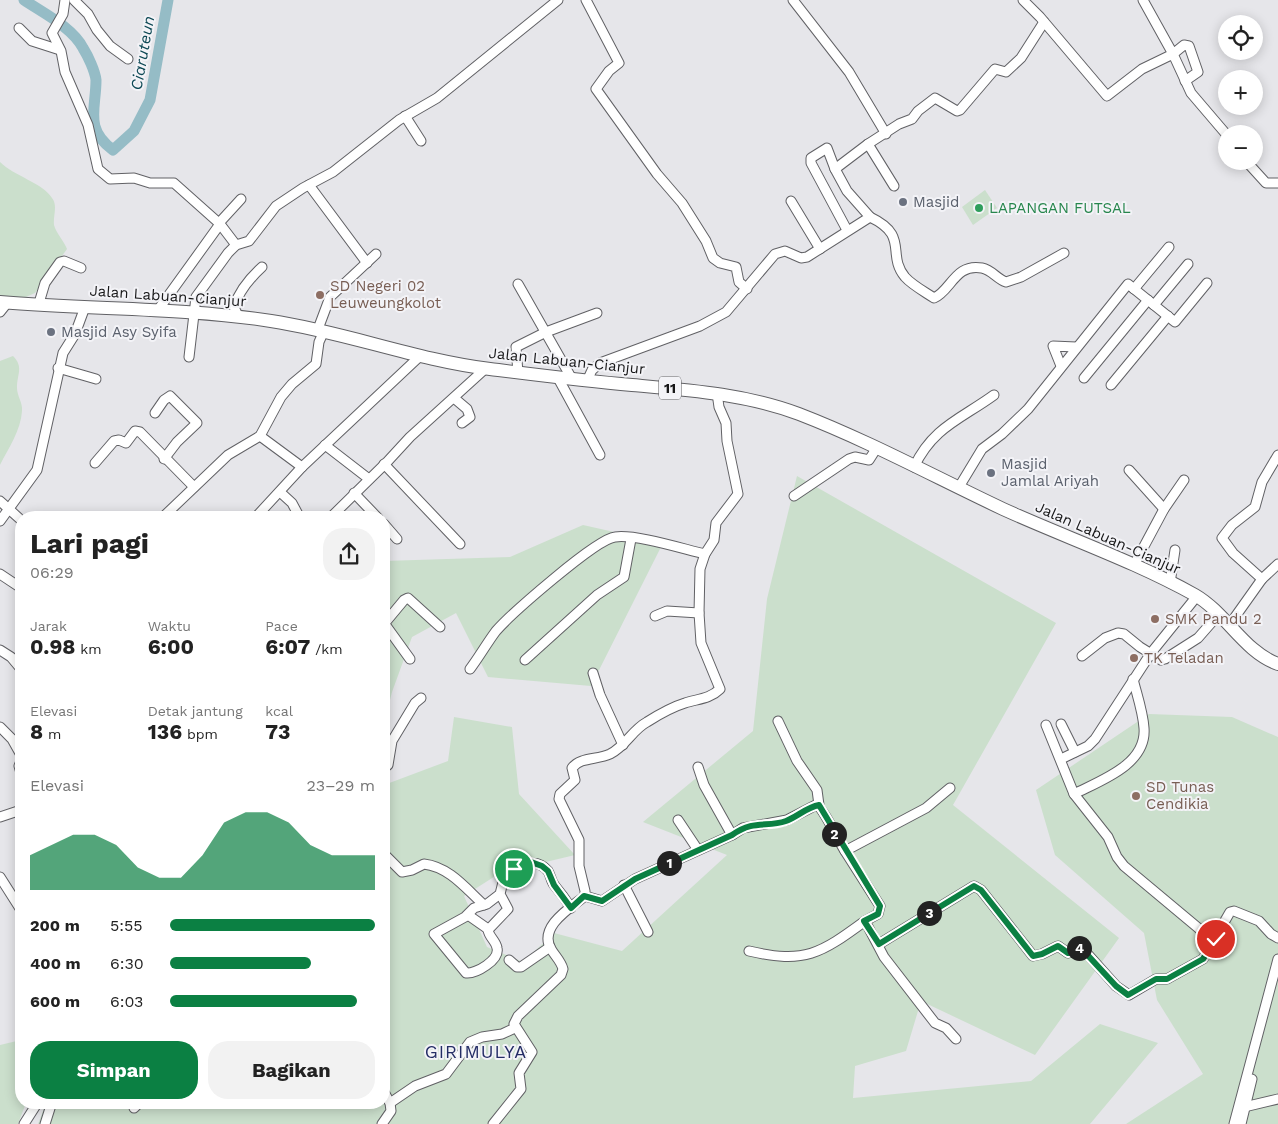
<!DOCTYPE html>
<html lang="id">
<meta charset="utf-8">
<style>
body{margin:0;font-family:"Work Sans",sans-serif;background:#f2f2f2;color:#222;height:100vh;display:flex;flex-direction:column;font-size:19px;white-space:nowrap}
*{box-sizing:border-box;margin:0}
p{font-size:16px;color:#767676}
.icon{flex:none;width:28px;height:28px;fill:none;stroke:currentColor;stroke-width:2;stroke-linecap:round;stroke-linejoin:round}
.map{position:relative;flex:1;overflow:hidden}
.drawer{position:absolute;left:15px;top:511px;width:375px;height:598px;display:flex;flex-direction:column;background:#fff;border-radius:20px;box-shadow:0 2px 12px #0003}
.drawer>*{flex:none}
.fabs{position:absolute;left:1218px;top:15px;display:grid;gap:10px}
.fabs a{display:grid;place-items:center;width:45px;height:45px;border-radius:50%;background:#fff;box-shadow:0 2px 12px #0003;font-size:25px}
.pin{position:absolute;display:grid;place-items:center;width:42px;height:42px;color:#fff;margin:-21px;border:2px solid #fff;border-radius:50%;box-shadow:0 1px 5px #0007}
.km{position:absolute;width:25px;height:25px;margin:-12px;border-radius:50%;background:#222;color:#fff;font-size:14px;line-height:25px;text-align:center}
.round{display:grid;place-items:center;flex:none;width:52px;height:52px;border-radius:20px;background:#f2f2f2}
.head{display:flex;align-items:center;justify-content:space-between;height:85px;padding:0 15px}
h1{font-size:28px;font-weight:700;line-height:38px}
.metrics{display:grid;grid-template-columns:repeat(3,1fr);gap:8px;height:85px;padding:5px 15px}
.metrics div{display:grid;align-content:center}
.metrics b{font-size:21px;font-weight:700}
.metrics small{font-size:14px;font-weight:400}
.metrics p{font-size:14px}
.chart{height:140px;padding:10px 15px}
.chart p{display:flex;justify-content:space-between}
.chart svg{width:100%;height:90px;margin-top:5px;fill:#0b8043;opacity:.7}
.action{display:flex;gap:10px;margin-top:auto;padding:10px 15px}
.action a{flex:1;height:58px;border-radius:20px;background:#0b8043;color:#fff;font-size:20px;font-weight:700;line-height:58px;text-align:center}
.action a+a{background:#f2f2f2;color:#222}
ul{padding:0 15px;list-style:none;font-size:16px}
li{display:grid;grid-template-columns:80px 60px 1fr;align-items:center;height:38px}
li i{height:12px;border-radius:6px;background:#0b8043}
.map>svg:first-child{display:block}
.green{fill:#cbdfcc}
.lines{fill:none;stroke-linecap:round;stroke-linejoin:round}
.river{stroke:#95bcc6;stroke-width:11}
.minor-casing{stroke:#616165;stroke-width:11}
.highway-casing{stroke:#616165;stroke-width:14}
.minor{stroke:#fff;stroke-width:9}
.highway{stroke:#fff;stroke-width:12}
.route-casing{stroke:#fff;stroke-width:10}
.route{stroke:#0b8043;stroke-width:6}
.worship-dot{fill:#6b7280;stroke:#f3f3f7;stroke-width:2}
.leisure-dot{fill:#2e9e5b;stroke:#f3f3f7;stroke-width:2}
.education-dot{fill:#8d6e63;stroke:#f3f3f7;stroke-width:2}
.labels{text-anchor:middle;stroke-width:4;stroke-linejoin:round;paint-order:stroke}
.shield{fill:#f3f3f7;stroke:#59595b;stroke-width:1}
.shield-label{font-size:14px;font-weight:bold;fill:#171718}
.worship-label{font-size:15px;fill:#5b616d;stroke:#f3f3f7;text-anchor:start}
.leisure-label{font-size:15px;fill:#27864d;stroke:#f3f3f7;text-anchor:start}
.education-label{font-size:15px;fill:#785e54;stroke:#f3f3f7;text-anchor:start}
.street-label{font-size:15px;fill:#171718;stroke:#f3f3f7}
.water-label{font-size:16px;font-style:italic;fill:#0e4955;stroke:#f3f3f7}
.quarter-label{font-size:18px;letter-spacing:1px;fill:#232c65;stroke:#f3f3f7}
</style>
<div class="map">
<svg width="1278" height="1124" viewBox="0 0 1278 1124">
<rect width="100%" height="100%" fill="#e6e6ea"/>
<g class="green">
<path d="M0 162C14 176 43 183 52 198 58 206 53 215 54 225 56 233 64 241 67 249L35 293 19 300 0 298Z"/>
<polygon points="985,190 997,208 973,225 962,207"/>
<path d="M13 356C24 367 17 374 17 388 17 396 23 403 22 411 21 430 8 449 0 465V361Z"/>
<polygon points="797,476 1056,623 953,805 1119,938 1035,1055 921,1001 906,1051 855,1066 853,1098 1031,1081 1100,1024 1158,1043 1090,1124 38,1124 46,1103 384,1102 384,785 448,761 454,717 512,727 519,794 575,855 500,873 464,896 487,947 523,962 554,933 622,951 727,855 643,822 753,731 767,599"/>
<polygon points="583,525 663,543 591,686 488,677 456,613 412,637 392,692 384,724 384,653 392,622 384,606 384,561 510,557"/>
<polygon points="1149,714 1232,717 1278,737 1278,1124 1126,1124 1203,1074 1157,1000 1144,933 1055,855 1036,790"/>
<polygon points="21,1040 21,1102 26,1103 18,1124 0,1124 0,1045"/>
</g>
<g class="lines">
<path class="river" d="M24 0C43 13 72 27 83 48 88 56 95 71 96 80 96 109 84 129 113 150L134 131 150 100 168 0"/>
<g class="minor-casing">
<g id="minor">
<polyline points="65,0 63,14 52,33 61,51 65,72 88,125 98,169 110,179 134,178 150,183 174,183 220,224 236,245"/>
<polyline points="74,0 88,14 97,30 110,46 128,59"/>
<polyline points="586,0 619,63 609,71 596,89 657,174 682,203 706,241 713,258 720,263 736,267 739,282 747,289"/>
<polyline points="793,0 849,72 886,134"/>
<polyline points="1023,0 1040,17 1107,96 1142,69 1173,54 1191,93 1226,134"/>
<polyline points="1143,0 1173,54 1184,45 1189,46 1198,72 1185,81"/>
<polyline points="19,28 32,41 60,50"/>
<polyline points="405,116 421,141"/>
<polyline points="868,144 894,186"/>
<polyline points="1246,161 1266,183 1278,183"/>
<polyline points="835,169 827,148 811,158 811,163 847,230"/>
<polyline points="309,185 367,263"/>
<polyline points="791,201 820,249"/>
<path d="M870 217C910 236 886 254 905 277 912 285 925 292 934 298 951 291 955 263 982 268 992 270 997 279 1006 282L1021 277 1064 253"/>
<polyline points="219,223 241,199"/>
<polyline points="518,284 572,379"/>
<polyline points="1134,289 1169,247"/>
<polyline points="39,303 45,283 60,262 64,261 81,268"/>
<polyline points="1154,305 1188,264"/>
<polyline points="158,310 220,224"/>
<polyline points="0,312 8,302"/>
<path d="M238 316 234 307C239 291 250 278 262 267"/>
<polyline points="318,329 330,297 376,254"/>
<polyline points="189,357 196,297 228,253 236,245 249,241 276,206 303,188 333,172 399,120 437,98 558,0"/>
<polyline points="1061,366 1053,346 1076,347"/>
<polyline points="58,368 96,379"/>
<polyline points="518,373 516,347 546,332 597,313"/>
<polyline points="558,378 600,455"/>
<polyline points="1084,378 1148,300"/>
<polyline points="587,381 592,370 600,363 700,326 726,312 775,254 785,251 801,258 807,257 870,217 847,191 835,169 868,144 899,124 912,119 918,111 935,98 957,111 960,110 995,69 1006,72 1021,58 1044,22"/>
<polyline points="1111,385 1168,316"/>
<polyline points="454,398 467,409 470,417 462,423"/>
<polyline points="155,413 164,400 170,396 197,423 177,442 164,459"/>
<polyline points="260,436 302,467"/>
<polyline points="325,445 369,479"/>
<polyline points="95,463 114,441 119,440 126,443 135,431 140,432 194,487"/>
<polyline points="384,464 460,544"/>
<path d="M914 467C933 427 961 419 994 395"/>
<polyline points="1129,470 1164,509"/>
<polyline points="959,487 982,449 1002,434 1028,409 1128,284 1175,322 1207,283"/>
<polyline points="280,492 292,503 300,518"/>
<polyline points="354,493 378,518"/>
<polyline points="794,496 849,459 855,457 869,460 876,449"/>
<polyline points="0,501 21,520"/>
<polyline points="162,518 228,455 260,436 281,397 292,384 316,364 319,342 324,331"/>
<polyline points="255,518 302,467 419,357"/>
<polyline points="330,518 387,462 410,437 485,369"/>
<polyline points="0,521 37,470 63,353 75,334 85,307"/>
<polyline points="384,524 397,539"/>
<polyline points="1134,565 1164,509 1184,480"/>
<polyline points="0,574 21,588"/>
<polyline points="1262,579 1233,553 1222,538 1232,525 1255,507 1262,482 1278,455"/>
<polyline points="1170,583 1175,550"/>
<polyline points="655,616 667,611 699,613"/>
<polyline points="384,623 410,659"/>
<polyline points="384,624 404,600 408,598 440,627"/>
<polyline points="1230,624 1262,579 1278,564"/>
<polyline points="0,650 11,657 21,669"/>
<polyline points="1082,656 1105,638 1118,633 1124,634 1140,647 1161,660 1165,659 1198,638 1219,614"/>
<polyline points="525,660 597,595 624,577 631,539"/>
<path d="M470 669C479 657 487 643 496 631 511 614 596 539 615 537 636 534 683 549 705 554"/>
<polyline points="593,673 600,695 623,745"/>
<polyline points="778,721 797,761 817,790 819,805"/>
<polyline points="1061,724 1075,752"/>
<polyline points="1046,725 1074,794 1108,837 1117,857 1124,866 1209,937 1210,941 1205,947"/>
<polyline points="0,727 12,739 21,755"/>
<polyline points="1061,759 1088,746 1095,739 1151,653 1197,596"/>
<polyline points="21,761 19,766 21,773"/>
<polyline points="698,767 704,785 732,835"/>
<polyline points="384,768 388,765 392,741 415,703 421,698"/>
<path d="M1074 794C1099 781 1147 765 1144 728 1143 712 1137 695 1133 679"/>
<polyline points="0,817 21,810"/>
<polyline points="678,820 698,850"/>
<polyline points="845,851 880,906 878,914 865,921 884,957 935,1023 946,1028 956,1039"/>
<path d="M384 854 402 872 412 870 424 864C450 867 467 890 484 905"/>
<polyline points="0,877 21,910"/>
<polyline points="624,885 648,932"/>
<path d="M500 894 508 909 488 930C489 937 496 941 497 948 500 960 476 974 466 973L434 934 465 917 474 908 487 904 500 894 505 874C518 866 536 856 548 871 551 876 551 882 555 886 561 893 566 900 571 908"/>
<path d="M585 896 602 901 635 879 732 835 743 828 787 820 816 805C823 807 839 842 845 851L926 808 950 788"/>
<polyline points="468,915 488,929"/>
<polyline points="879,944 974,886 981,890 1033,956 1042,954 1058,946 1068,953 1083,949 1116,986 1129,995 1156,979 1167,979 1203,959 1230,912 1234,911 1259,921 1271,934 1278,938"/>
<path d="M749 951C805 964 820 954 865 921"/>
<polyline points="509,960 517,967 521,967 550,947"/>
<polyline points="390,1103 415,1086 446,1074 470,1042 482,1037 502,1034 515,1028"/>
<polyline points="134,1108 140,1102"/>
<polyline points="1240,1108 1278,1099"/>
<polyline points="24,1124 38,1102"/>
<polyline points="45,1124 52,1102"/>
<polyline points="382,1124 391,1111 390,1103 384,1092"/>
<path d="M493 1124 521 1089 519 1073 532 1052 514 1024 518 1016 561 975 563 969C561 961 555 956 551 949 538 927 570 908 585 896V891L579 866V840L559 799 560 794 575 780 572 768C580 757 597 760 610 754 626 746 632 730 647 722 658 715 672 707 685 703 697 699 710 699 720 689L701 643 699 613 700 569 705 554 714 540 716 523 738 494 727 441 726 423 719 407 717 393"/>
<polyline points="1234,1124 1278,959"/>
<polyline points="1241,1124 1252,1079"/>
</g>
</g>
<g class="highway-casing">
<path id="highway" d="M0 302C90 310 182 307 271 321 345 332 416 360 490 369 538 375 585 381 632 385 689 390 746 394 799 414 869 441 935 477 1003 509 1067 538 1134 561 1195 595 1226 613 1244 652 1278 664"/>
</g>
<use href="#minor" class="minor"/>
<use href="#highway" class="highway"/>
</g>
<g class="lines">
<g class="route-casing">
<path id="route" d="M514 869 531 862 542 866 548 871 554 885 571 908 584 896 602 901 635 879 732 835C755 819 766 828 786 821 797 817 807 807 819 805L880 906 878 914 864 921 879 944 974 886 981 890 1033 956 1042 954 1058 946 1068 953 1082 949 1116 986 1128 995 1156 979H1167L1203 959 1216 939"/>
</g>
<use href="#route" class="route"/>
</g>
<g class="worship-dot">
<circle cx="903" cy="202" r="5"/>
<circle cx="51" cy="332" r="5"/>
<circle cx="991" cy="473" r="5"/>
</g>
<circle class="leisure-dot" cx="979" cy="208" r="5"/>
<g class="education-dot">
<circle cx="320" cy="295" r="5"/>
<circle cx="1155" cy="619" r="5"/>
<circle cx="1134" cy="658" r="5"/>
<circle cx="1136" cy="796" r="5"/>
</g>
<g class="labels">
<rect class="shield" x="659" y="376.5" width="22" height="23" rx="4"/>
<g class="shield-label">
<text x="670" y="393">11</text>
</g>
<g class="worship-label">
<text x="913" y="207">Masjid</text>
<text x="61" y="337">Masjid Asy Syifa</text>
<text x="1001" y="469">Masjid<tspan x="1001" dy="17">Jamlal Ariyah</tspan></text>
</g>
<g class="leisure-label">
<text x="989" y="213">LAPANGAN FUTSAL</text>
</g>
<g class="education-label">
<text x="330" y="291">SD Negeri 02<tspan x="330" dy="17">Leuweungkolot</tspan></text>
<text x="1165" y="624">SMK Pandu 2</text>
<text x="1144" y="663">TK Teladan</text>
<text x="1146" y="792">SD Tunas<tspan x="1146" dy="17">Cendikia</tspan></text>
</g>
<g class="street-label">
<text transform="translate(168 296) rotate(4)" y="5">Jalan Labuan-Cianjur</text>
<text transform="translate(567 361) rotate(6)" y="5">Jalan Labuan-Cianjur</text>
<text transform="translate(1108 538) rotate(24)" y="5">Jalan Labuan-Cianjur</text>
</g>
<g class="water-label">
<text transform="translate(142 53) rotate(-80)" y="6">Ciaruteun</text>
</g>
<g class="quarter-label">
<text x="476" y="1058">GIRIMULYA</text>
</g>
</g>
</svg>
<div class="fabs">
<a><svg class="icon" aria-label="locate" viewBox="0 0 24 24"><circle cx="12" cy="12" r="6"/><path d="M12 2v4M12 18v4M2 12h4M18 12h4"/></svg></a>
<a>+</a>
<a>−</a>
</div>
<div class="pin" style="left:514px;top:869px;background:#1e9e55"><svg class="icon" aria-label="arrive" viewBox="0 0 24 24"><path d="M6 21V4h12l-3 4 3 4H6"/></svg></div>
<div class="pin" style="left:1216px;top:939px;background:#d93025"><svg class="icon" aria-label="check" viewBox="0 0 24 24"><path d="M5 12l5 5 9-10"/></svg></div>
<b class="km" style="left:669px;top:863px">1</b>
<b class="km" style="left:834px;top:834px">2</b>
<b class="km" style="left:929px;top:913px">3</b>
<b class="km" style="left:1079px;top:948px">4</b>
<section class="drawer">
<div class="head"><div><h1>Lari pagi</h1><p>06:29</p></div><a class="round"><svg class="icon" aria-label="share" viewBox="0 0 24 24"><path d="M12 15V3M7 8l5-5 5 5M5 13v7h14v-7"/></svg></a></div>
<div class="metrics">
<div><p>Jarak</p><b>0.98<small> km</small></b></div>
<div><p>Waktu</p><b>6:00</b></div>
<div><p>Pace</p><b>6:07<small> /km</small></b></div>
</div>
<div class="metrics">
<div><p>Elevasi</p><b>8<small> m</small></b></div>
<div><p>Detak jantung</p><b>136<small> bpm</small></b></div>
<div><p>kcal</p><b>73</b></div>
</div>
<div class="chart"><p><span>Elevasi</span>23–29 m</p>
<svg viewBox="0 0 160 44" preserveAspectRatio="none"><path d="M0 44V27L10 22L20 17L30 17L40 22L50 33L60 38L70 38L80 27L90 11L100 6L110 6L120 11L130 22L140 27L150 27L160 27V44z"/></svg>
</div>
<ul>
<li><b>200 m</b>5:55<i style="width:100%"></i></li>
<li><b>400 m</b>6:30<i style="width:69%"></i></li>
<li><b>600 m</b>6:03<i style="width:91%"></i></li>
</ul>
<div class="action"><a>Simpan</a><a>Bagikan</a></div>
</section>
</div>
